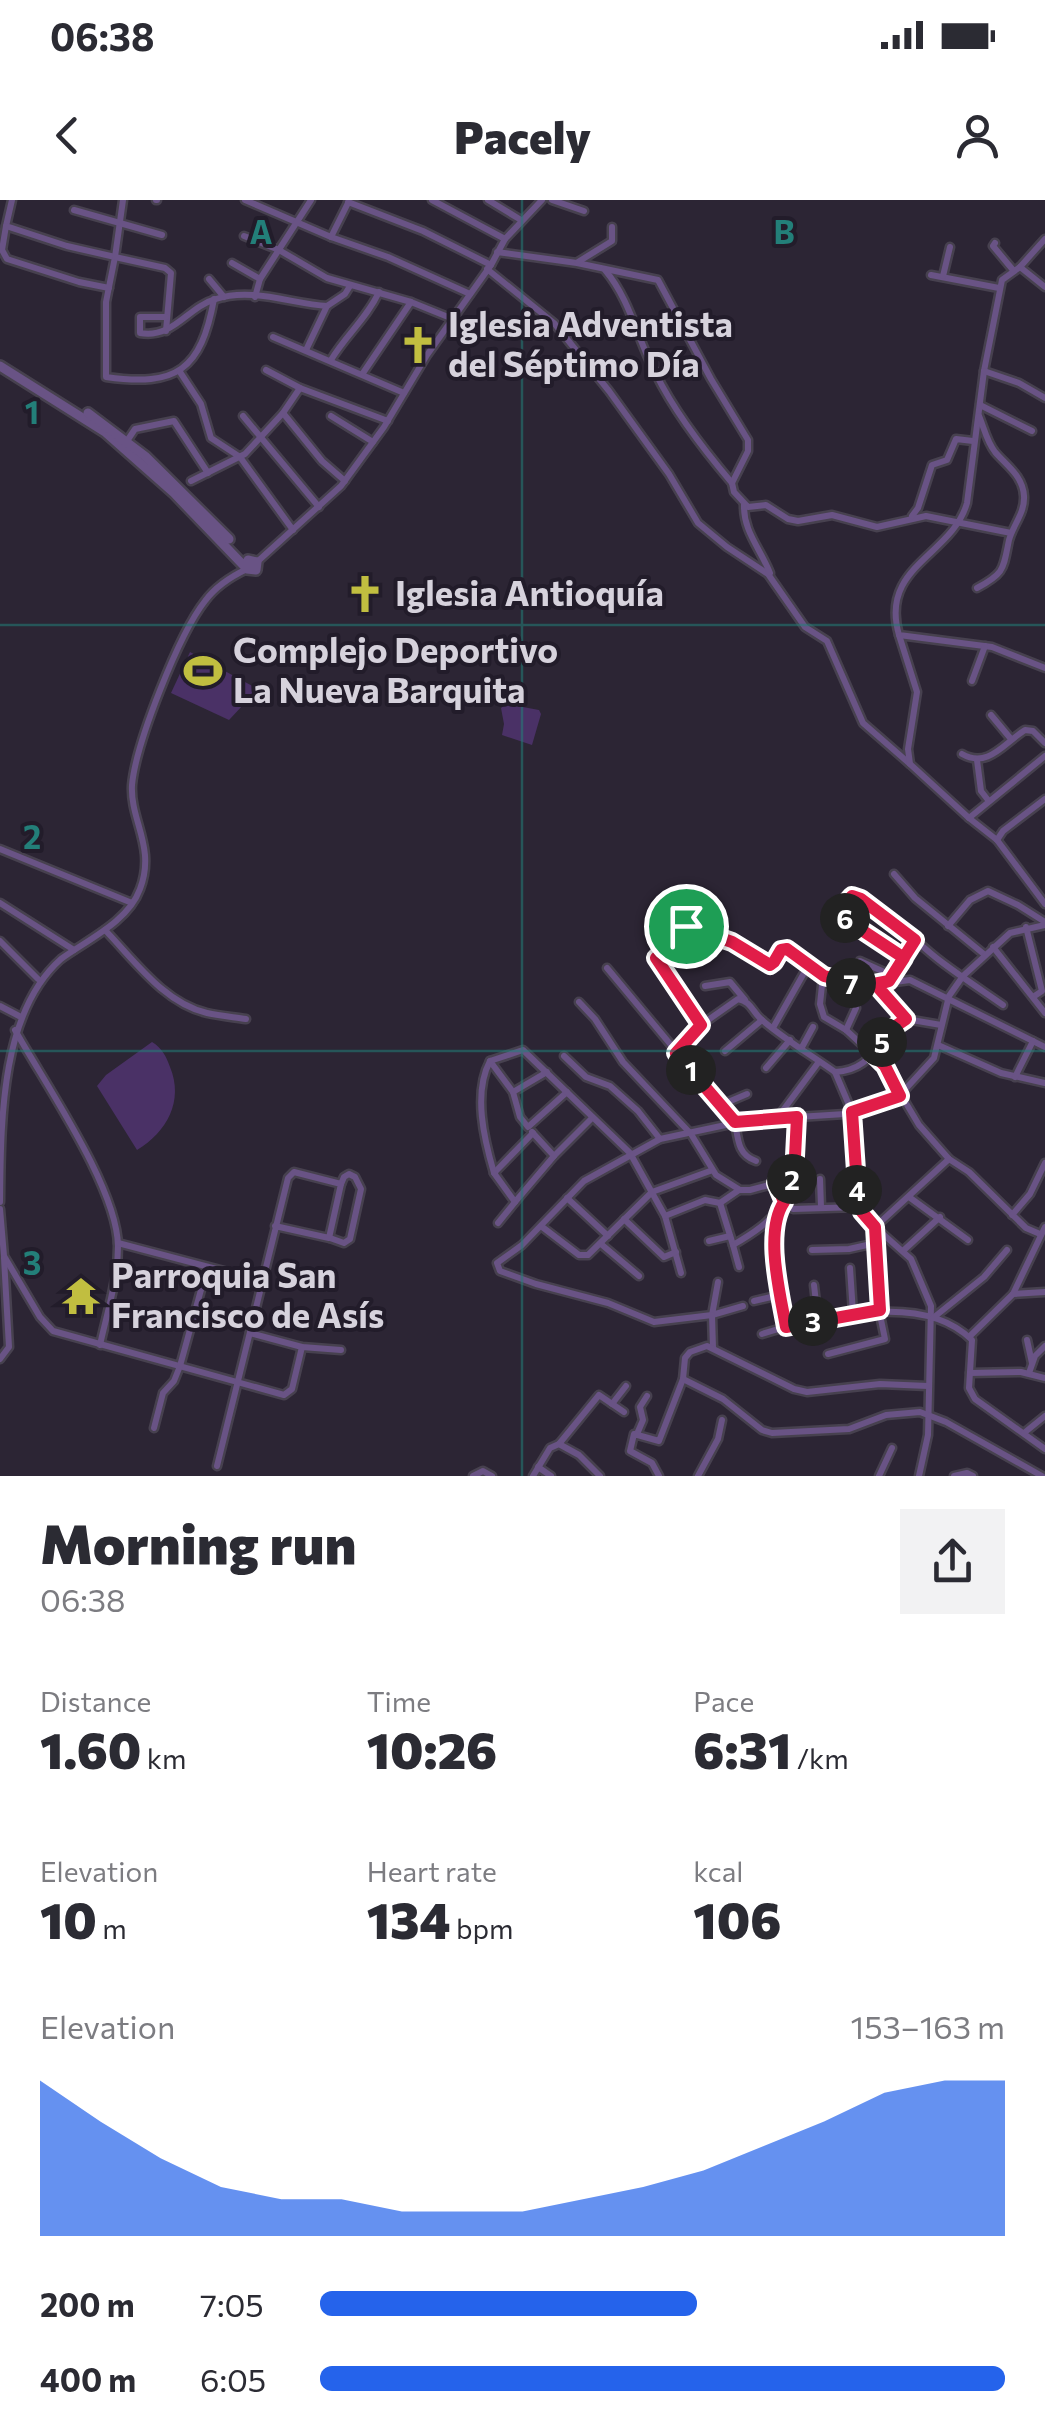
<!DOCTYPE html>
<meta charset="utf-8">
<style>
body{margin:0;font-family:Commissioner,sans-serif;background:#f2f2f3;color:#2b2b33;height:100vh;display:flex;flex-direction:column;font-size:38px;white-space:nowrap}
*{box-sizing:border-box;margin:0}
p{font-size:32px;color:#7c7c81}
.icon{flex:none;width:55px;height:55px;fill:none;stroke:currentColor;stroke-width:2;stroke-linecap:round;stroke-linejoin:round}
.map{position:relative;height:1276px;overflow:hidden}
.panel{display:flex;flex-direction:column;background:#fff;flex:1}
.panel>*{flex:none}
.pin{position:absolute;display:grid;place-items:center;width:85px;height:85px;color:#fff;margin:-42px;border:5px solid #fff;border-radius:50%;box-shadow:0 2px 10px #0007}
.km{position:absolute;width:50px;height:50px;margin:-25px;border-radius:50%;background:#222;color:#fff;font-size:28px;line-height:50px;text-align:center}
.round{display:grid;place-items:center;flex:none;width:105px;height:105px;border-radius:0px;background:#f2f2f3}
.headline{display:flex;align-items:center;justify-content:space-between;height:170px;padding:0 40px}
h1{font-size:55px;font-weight:800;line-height:75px}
.figures{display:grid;grid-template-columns:repeat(3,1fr);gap:15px;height:170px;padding:10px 40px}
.figures div{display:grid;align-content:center}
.figures b{font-size:50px;font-weight:800}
.figures small{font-size:28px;font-weight:400}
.figures p{font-size:28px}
.chart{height:280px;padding:20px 40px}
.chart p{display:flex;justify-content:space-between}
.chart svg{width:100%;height:180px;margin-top:10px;fill:#2563eb;opacity:.7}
ul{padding:0 40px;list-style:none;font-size:32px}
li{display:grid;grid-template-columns:160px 120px 1fr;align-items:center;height:75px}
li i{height:25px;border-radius:12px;background:#2563eb}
.status{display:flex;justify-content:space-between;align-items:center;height:70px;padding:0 50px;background:#fff;direction:ltr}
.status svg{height:28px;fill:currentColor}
header{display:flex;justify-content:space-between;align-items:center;height:130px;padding:0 40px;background:#fff;font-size:45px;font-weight:800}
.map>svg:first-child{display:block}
.green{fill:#4a3166}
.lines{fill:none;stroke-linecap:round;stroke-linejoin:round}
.minor-casing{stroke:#47414f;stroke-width:11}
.tertiary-casing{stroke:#47414f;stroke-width:14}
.minor{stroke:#695385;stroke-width:6}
.tertiary{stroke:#695385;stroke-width:9}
.route-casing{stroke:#fff;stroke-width:20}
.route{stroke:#e11d48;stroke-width:12}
.grid{fill:none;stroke:#237f79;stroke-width:2.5;stroke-opacity:0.55}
.labels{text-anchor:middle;stroke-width:8;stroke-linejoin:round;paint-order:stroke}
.poi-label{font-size:35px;font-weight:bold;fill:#d6d2dc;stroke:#221c2a;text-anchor:start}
.grid-label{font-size:32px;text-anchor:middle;font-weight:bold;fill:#237f79;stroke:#221c2a;stroke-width:8;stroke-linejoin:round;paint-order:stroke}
</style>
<div class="status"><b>06:38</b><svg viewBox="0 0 49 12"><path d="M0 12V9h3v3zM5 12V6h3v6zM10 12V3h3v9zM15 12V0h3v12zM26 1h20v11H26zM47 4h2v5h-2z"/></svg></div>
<header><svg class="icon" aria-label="back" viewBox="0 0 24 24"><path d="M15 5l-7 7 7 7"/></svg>Pacely<svg class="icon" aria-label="person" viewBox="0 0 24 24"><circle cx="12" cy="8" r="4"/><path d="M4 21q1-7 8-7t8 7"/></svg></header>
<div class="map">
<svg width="1045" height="1276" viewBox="0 0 1045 1276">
<rect width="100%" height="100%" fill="#2c2534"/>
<g class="green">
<polygon points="190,452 258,489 229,520 171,493"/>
<polygon points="506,504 539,510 541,514 532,545 502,535 504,524 501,508"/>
<path d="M152 842C162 848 166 856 170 867 184 901 167 932 137 950L97 886 106 875Z"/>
</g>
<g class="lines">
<g class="minor-casing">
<g id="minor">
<path d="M12 0 6 26 67 46 115 57 106 102V177C177 187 201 170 214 99"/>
<polyline points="123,0 115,57 165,68 171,73 166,131"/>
<polyline points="156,0 157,0"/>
<polyline points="245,0 331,37 388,57 470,94"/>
<polyline points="432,0 505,39"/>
<polyline points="488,0 521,20"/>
<polyline points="552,0 584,11"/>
<polyline points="348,2 423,31 491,65"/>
<polyline points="74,10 162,35"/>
<polyline points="6,26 2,50 7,59 79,82 109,88"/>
<polyline points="244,36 279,50 327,78 411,102 453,119"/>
<polyline points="331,37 348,3"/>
<path d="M1045 39 1020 67 1002 80 984 171 967 303C952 356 879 366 899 435L992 447 1045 468"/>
<polyline points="995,43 993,46 1013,70"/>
<polyline points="497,52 577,63 658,80 711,179 748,240 748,251 732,283 734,292 748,307 766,305 788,319 798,321 832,315 877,327 926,316 1011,333"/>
<polyline points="578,62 612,41 612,27"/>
<polyline points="232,63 260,79"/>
<polyline points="1020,67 1045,87"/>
<polyline points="487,69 554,123 609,191 669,274 698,323 727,347 768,374 805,427 827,441 863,523 910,564"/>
<path d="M605 70C631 101 637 139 656 174 675 213 704 250 732 283"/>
<polyline points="931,75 999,88"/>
<polyline points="943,76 950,47"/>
<polyline points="209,79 224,97"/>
<polyline points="255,97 260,79 311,0"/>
<path d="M166 117H140V133C174 139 187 107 216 99 252 87 292 104 327 106L345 94 350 86"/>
<polyline points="273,137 404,193"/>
<polyline points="306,150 327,106"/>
<path d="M331 160C346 135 367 118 379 92"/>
<polyline points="266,170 300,188"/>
<polyline points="984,171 1019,183 1045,198"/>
<polyline points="180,172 201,204 211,238 240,257 293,330"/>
<polyline points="363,173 411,102"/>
<polyline points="980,205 1032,231"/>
<polyline points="283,213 322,261 345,281"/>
<polyline points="243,216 319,307"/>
<polyline points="331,216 373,242"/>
<polyline points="127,241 135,229 174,221 208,273"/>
<polyline points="191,281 245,254 283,213 300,188 388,221"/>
<path d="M744 304C743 331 760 348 770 373"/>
<polyline points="912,316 918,308 932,265 947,260 956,239 973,241"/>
<polyline points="257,362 341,286 384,227 427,155 491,65 505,39 542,0"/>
<path d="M977 388C1005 373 1003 369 1009 340 1013 325 1025 313 1024 296 1023 276 1007 266 995 252 987 242 984 228 979 216"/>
<polyline points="899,435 917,492 908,549 910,564 969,618"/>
<polyline points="972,481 985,446"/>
<polyline points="991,515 1011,539"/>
<path d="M962 554C988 569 1004 543 1025 530L1033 531 1045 543"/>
<polyline points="1045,556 969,618 997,640 1045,704"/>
<polyline points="977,560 981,591 988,600"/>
<polyline points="997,640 1003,631 1045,599"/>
<polyline points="0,649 132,703"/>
<polyline points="894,674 915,698 985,755"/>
<polyline points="0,703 74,750"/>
<polyline points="686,726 732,742 769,765 774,762 781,750 787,749 823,776 863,786 910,780 1045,847"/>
<polyline points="948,726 970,700 988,691 1018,705 1045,722"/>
<polyline points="1026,727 1042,791 1033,797"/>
<path d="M105 730C134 760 164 803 207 813 220 816 233 817 246 819"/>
<polyline points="655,733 673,726 686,726 683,748 661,753 656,758 701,825"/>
<path d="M915 740 904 758 848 721 842 707 852 696C888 709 913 741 943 763 963 778 983 791 1003 805"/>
<polyline points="0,741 38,779"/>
<polyline points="993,747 1045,813"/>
<polyline points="860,761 893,776"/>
<path d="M607 768 735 922C738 940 738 955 756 961"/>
<polyline points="823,776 820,804 824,817 846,830 882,863 919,925 949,959 969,972 1026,1028 1040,1034"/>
<polyline points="876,785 906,819 941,825"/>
<polyline points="705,786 730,782 745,800"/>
<polyline points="579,802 595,819 623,862 691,934 716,975 740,990 750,990 791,979 797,951 797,917"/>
<polyline points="0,806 19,816"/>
<polyline points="774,826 808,766"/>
<path d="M15 830C45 884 117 987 118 1046 118 1079 107 1113 100 1145"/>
<polyline points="846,830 856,808"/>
<polyline points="938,845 1001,873 1045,883"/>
<polyline points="801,849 813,827"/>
<polyline points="725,851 762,820"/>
<path d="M676 853 701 825 738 799C752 802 752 812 762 820 784 839 811 855 835 872L852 912 859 1007 875 1027 911 1059 931 1106 928 1235 919 1276"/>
<polyline points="564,856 586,877 610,886 638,911 660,939"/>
<polyline points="490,861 513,892"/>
<polyline points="766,868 790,840"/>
<polyline points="547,872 513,892 520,917 528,927 567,892"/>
<path d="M835 872C875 870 876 838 906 819"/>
<polyline points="1015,877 1033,841"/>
<polyline points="721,905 747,894"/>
<polyline points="778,917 818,863"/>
<polyline points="532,932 554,956 592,918"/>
<polyline points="533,933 494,973 515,1002 554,956"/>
<path d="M494 973C484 939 473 893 490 861L523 850 630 953 665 1016 681 1073"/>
<polyline points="820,979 821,1007"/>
<polyline points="909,997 968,1040"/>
<polyline points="567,998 608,1036"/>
<path d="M0 1002C1 923 0 813 61 759 87 740 128 722 140 689 156 647 130 621 132 585 136 543 179 434 205 401 216 386 230 377 247 369"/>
<polyline points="784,1002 793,1009 859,1007"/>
<path d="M720 1003 733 1045C752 1034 771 1022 784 1002L776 983"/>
<polyline points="0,1009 4,1056 40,1117 53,1131 284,1195 292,1189 302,1147"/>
<path d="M779 1010 775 1061 786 1127C841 1115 926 1094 972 1140L969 1188 975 1199 1045 1249"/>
<polyline points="1012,1015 1030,994 1045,963"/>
<polyline points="665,1016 705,1000 720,1003 739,990"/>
<polyline points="624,1019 664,1057 676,1052"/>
<polyline points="498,1023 515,1002"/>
<polyline points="541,1026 579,1055 588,1055 652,992 710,971"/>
<polyline points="330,1038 344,1043 350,1039 361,989 355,977 349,974 344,977 341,984"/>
<polyline points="709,1041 730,1036"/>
<polyline points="118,1043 262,1081"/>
<polyline points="601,1044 639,1076"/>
<polyline points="733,1045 739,1067"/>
<polyline points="812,1050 849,1049 876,1043"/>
<polyline points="904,1050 940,1017"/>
<polyline points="850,1068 853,1113"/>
<polyline points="718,1082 712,1115 743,1106"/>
<polyline points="814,1085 818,1120"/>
<polyline points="1013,1094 1045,1027"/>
<polyline points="754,1101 780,1095"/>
<polyline points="933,1118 984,1077 1007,1050"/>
<polyline points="250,1133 302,1147 341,1150"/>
<polyline points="762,1134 785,1127"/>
<polyline points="970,1136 1013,1094 1045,1092"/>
<polyline points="1027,1140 1032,1163"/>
<polyline points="713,1148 712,1115 654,1122 608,1103 536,1084 500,1071 497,1063 522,1045 584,981 660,939 749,920 845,914 900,895 934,858 949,796 963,776 1010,733 1045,725"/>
<polyline points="828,1154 885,1139 879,1110 875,1027 949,959"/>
<polyline points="0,1159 9,1147 4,1058"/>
<polyline points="970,1173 1021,1172 1045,1178"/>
<polyline points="1029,1173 1035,1156 1045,1146"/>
<polyline points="683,1179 723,1199 762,1230 772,1233 849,1229 886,1215 920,1212 946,1222 1042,1276"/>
<polyline points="612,1204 626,1186"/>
<polyline points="154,1228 163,1193 174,1181 180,1166 207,1068"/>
<polyline points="1024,1233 1045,1216"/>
<polyline points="637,1234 643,1220 640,1207 647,1196"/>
<polyline points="559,1244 599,1195 624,1212"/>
<polyline points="217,1266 288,978 294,972 341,984 329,1038 275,1026"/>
<polyline points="538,1267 551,1276"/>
<polyline points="473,1276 483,1271 492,1276"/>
<polyline points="533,1276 550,1248 559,1244 579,1255 600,1276"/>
<polyline points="659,1276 652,1263 630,1251 634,1234 659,1241 683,1179 685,1158 690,1152 707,1146 794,1189 807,1192 880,1184 928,1186"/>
<polyline points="698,1276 718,1239 722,1220"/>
<polyline points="879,1276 892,1248"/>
<polyline points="954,1276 967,1273 973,1276"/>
</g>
</g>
<g class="tertiary-casing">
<g id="tertiary">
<polyline points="0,166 105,232 174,293 247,369 256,370 257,362 248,360"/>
<polyline points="88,213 145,256 229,339"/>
</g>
</g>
<use href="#minor" class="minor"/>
<use href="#tertiary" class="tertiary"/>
</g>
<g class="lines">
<g class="route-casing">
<path id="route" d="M686 726 684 748 661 754 656 758 701 825 676 853 735 922 797 917 794 976 776 983 784 1002C764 1032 780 1093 786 1127L880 1110 875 1027 862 1012 858 1000 852 912 900 896 885 866 873 854 890 830 906 819 876 785 889 781 904 758 848 721 842 707 852 696 861 699 915 740 889 781 863 786 824 776 787 749 781 750 774 762 770 765 732 742 686 726"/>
</g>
<use href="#route" class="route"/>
</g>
<path class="grid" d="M522 0V1276M0 425H1045M0 851H1045"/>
<defs>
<g id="church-bare" transform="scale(3)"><path d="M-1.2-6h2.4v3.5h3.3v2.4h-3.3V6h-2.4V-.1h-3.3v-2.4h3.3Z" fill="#c1be40" stroke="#221c2a" stroke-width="2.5" paint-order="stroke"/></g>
<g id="stadium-bare" transform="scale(3)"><path d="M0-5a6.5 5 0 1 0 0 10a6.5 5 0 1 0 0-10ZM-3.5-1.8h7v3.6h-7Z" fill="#c1be40" stroke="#221c2a" stroke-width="2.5" paint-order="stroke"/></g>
<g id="temple-bare" transform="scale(3)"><path d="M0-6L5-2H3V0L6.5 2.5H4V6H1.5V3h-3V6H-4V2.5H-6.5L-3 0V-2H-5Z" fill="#c1be40" stroke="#221c2a" stroke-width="2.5" paint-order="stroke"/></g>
</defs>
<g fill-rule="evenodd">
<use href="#church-bare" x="418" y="145"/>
<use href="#church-bare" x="365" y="394"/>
<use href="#stadium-bare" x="203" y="471"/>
<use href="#temple-bare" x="81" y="1096"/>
</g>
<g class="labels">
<g class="poi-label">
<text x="448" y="137">Iglesia Adventista<tspan x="448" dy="40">del Séptimo Día</tspan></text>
<text x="395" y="406">Iglesia Antioquía</text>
<text x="233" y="463">Complejo Deportivo<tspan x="233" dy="40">La Nueva Barquita</tspan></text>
<text x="111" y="1088">Parroquia San<tspan x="111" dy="40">Francisco de Asís</tspan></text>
</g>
</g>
<g class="grid-label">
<text x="261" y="44">A</text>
<text x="784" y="44">B</text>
<text x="32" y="224">1</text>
<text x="32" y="649">2</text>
<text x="32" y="1075">3</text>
</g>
</svg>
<div class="pin" style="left:686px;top:726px;background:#1e9e55"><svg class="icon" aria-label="arrive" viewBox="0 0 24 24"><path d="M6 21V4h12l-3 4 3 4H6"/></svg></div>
<b class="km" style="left:691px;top:870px">1</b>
<b class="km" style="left:792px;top:979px">2</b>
<b class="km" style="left:813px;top:1121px">3</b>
<b class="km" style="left:857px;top:990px">4</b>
<b class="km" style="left:882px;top:842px">5</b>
<b class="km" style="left:845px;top:718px">6</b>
<b class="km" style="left:851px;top:783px">7</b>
</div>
<section class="panel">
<div class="headline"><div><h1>Morning run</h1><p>06:38</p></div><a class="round"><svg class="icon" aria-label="share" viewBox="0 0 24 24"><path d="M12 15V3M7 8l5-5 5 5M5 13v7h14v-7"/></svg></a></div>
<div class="figures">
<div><p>Distance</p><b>1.60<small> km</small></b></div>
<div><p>Time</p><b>10:26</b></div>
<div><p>Pace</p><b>6:31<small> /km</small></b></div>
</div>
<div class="figures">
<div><p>Elevation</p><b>10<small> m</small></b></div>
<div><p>Heart rate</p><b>134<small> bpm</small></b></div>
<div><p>kcal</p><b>106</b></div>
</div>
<div class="chart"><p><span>Elevation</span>153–163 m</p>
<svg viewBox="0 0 160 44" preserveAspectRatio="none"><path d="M0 44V6L10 16L20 25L30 32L40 35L50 35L60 38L70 38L80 38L90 35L100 32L110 28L120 22L130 16L140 9L150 6L160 6V44z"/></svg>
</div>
<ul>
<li><b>200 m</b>7:05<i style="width:55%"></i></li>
<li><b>400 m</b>6:05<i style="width:100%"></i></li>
</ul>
</section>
